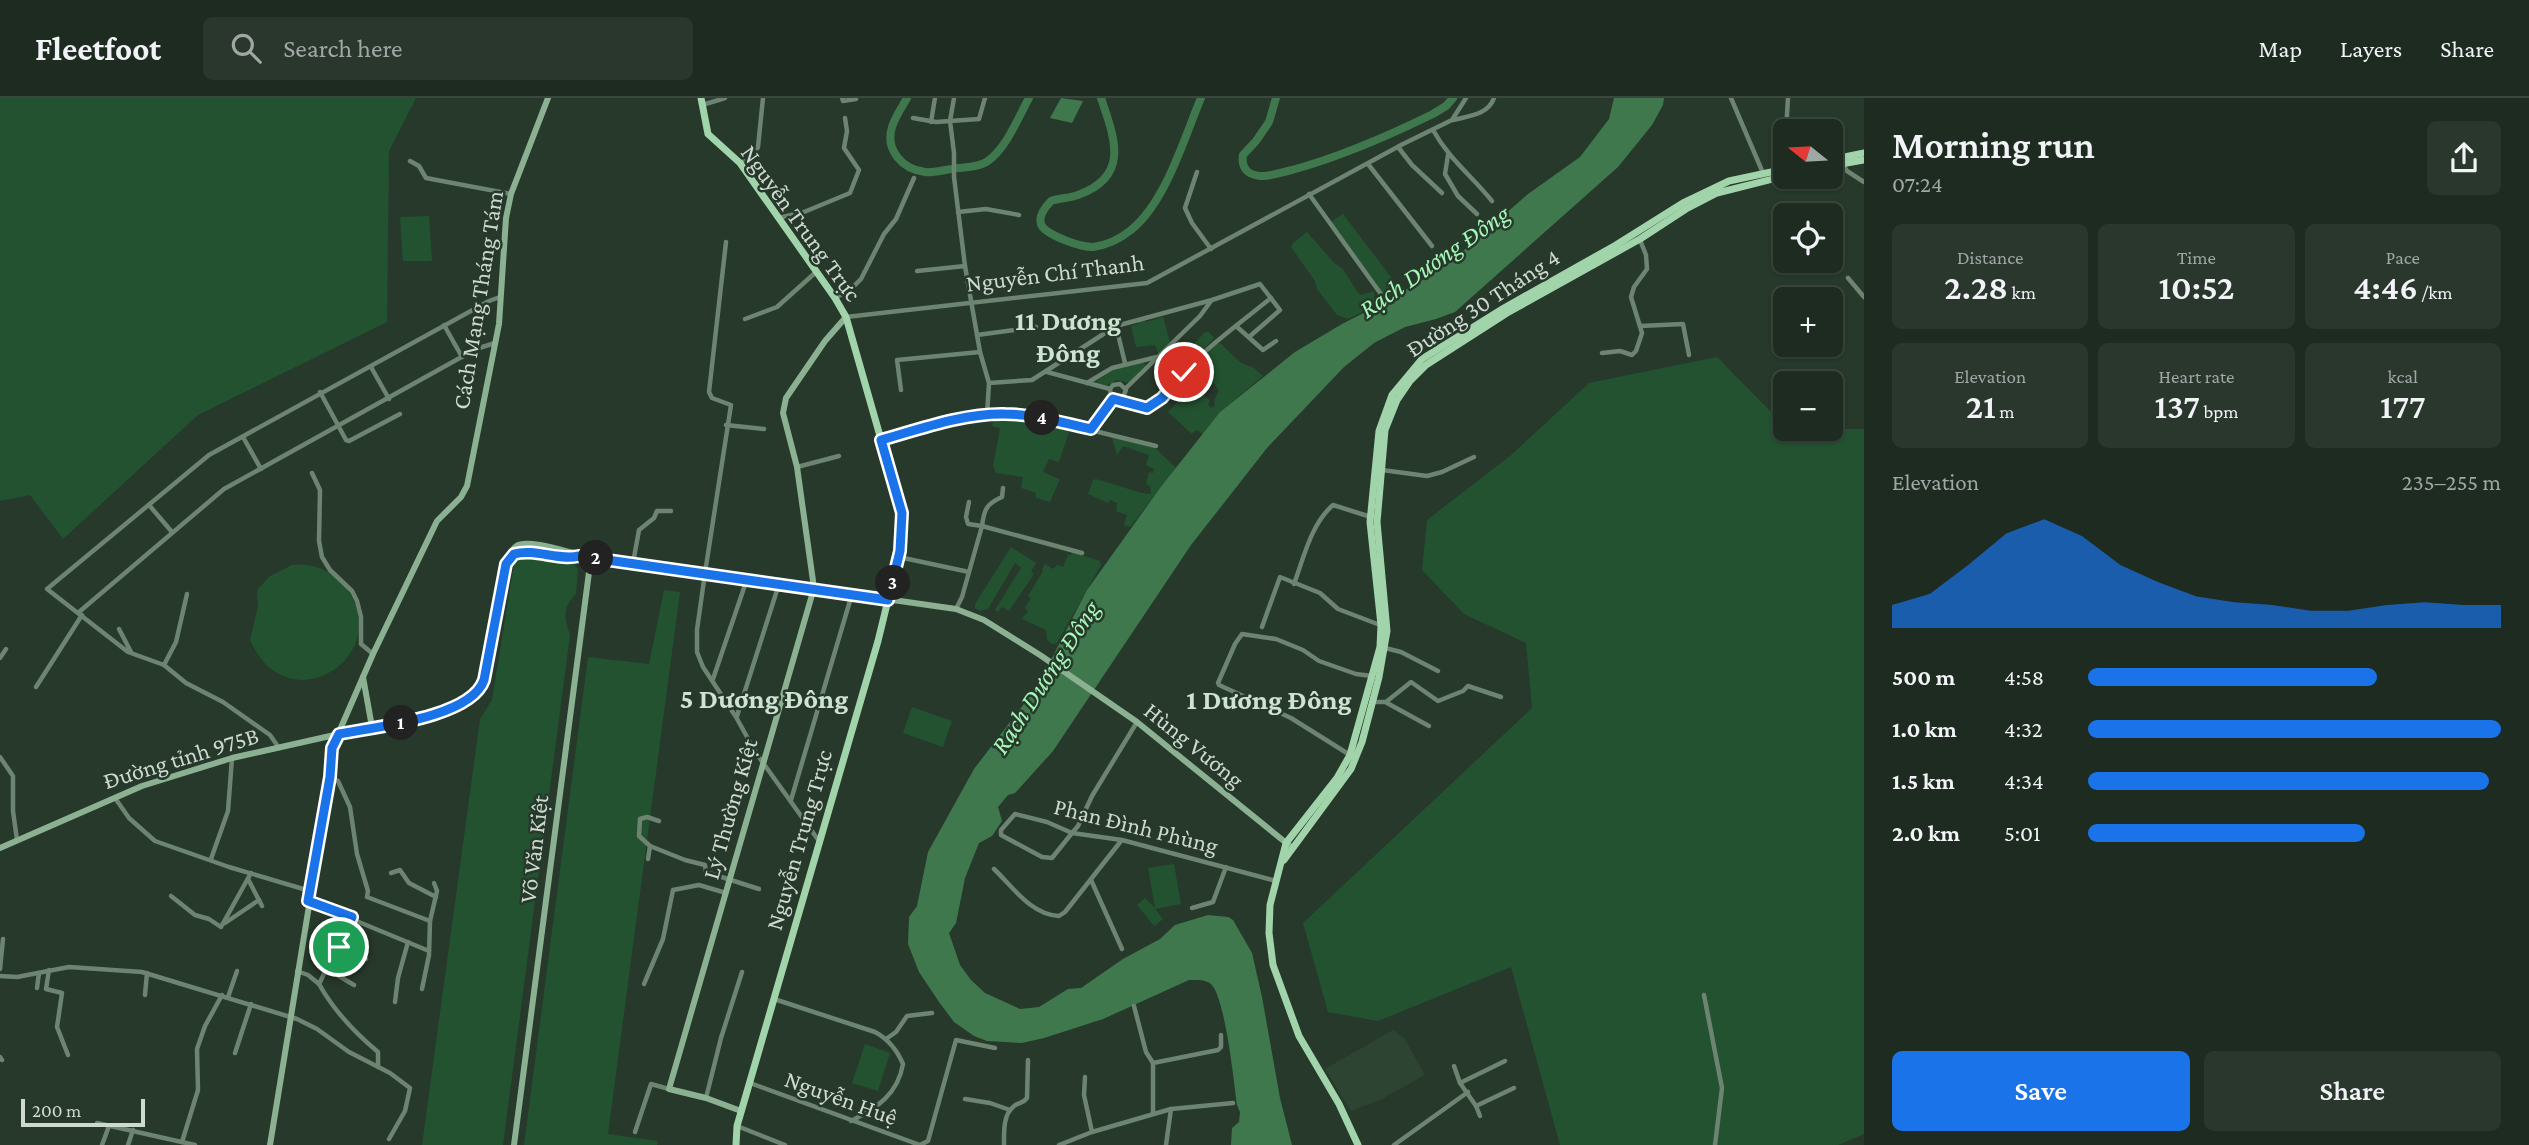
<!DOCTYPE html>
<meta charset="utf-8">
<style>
body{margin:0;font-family:"Crimson Pro",serif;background:#2a372d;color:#f1f3f6;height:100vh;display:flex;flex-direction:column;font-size:26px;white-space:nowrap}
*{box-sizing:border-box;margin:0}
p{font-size:23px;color:#a0a7a5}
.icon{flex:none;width:38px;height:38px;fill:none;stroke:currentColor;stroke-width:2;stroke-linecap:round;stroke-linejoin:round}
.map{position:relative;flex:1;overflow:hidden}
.panel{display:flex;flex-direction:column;background:#1d2b20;width:665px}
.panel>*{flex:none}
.needle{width:46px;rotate:288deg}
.tools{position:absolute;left:1773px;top:21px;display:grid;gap:14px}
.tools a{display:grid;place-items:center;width:70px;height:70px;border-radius:10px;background:#1d2b20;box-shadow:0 2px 5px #0004,0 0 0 2px #3b473e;font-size:35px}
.scale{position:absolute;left:21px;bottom:18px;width:124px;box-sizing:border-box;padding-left:7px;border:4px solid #ced9d0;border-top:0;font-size:19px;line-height:24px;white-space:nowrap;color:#ced9d0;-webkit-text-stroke:5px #27392b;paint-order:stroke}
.pin{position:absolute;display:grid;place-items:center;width:60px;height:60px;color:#fff;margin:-30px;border:4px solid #fff;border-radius:50%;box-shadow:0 2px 7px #0007}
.km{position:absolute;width:35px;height:35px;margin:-18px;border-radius:50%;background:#222;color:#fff;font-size:19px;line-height:35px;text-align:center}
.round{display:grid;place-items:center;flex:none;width:74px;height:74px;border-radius:10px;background:#2a372d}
.overview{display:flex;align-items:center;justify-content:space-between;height:119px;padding:0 28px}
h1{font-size:38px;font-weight:600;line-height:52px}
.figures{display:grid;grid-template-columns:repeat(3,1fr);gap:10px;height:119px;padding:7px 28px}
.figures div{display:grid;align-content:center;border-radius:10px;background:#2a372d;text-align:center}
.figures b{font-size:35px;font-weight:600}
.figures small{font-size:19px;font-weight:400}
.figures p{font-size:19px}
.chart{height:196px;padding:14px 28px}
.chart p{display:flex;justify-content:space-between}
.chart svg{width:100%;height:126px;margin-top:7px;fill:#1a73e8;opacity:.7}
.cta{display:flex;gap:14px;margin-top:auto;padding:14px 28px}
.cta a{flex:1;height:80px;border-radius:10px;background:#1a73e8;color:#fff;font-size:28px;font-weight:600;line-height:80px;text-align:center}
.cta a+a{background:#2a372d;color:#f1f3f6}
ul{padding:0 28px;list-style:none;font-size:23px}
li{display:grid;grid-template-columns:112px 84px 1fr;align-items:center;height:52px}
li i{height:18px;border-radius:9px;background:#1a73e8}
header{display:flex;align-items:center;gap:42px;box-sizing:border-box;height:98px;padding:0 35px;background:#1d2b20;border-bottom:2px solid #3b473e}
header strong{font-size:33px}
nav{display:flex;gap:38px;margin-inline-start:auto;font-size:24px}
.search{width:490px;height:63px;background:#2a372d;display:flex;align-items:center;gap:18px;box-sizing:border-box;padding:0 24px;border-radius:10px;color:#a0a7a5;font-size:26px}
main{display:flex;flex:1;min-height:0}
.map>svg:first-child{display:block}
.built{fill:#2d4432}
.green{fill:#235230}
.water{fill:#40784e}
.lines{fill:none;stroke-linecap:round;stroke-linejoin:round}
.river{stroke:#40784e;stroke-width:8}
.street{stroke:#6c8471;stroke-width:4.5}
.secondary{stroke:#8bb192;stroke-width:6}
.primary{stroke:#a2d4ac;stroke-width:7}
.route-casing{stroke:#fff;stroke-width:14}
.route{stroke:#1a73e8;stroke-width:9}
.labels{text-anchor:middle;stroke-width:5;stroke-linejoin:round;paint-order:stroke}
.street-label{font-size:24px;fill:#ced9d0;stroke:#27392b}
.water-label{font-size:26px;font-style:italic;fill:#a6f8b9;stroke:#27392b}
.quarter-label{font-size:28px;font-weight:bold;fill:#cee3d2;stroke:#27392b}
</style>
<header>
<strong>Fleetfoot</strong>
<div class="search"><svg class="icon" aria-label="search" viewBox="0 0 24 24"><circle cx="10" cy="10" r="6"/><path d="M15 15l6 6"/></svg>Search here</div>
<nav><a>Map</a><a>Layers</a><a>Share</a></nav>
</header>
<main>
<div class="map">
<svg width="1864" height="1047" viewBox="0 0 1864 1047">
<rect width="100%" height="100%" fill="#27392b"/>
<polygon class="built" points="1393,932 1404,940 1425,977 1382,1001 1351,1013 1325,971"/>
<g class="green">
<polygon points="0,0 416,0 389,53 387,224 198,317 63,441 30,397 0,403"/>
<polygon points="1343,116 1397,187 1397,195 1386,200 1332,127 1332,123"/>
<polygon points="429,118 432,163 403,163 400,119"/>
<polygon points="1307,134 1334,165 1343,171 1358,195 1361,197 1374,193 1375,208 1348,221 1337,217 1317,191 1315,183 1291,149 1293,145"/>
<polygon points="1163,219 1170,244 1160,254 1158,255 1155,247 1136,249 1131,228 1138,226 1137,223 1145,221 1146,224"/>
<polygon points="1205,234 1209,234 1214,240 1167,290 1167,285 1158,281 1171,267 1162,257 1168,252 1179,262"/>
<polygon points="1220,245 1241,265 1254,270 1263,278 1220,314 1203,336 1196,332 1192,336 1168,314 1194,287 1210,303 1208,306 1211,310 1215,308 1214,303 1219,293 1214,285 1207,287 1204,284 1200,287 1187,273 1216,246"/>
<polygon points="1717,259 1785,328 1785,331 1864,331 1864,1036 1838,1047 1560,1047 1511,869 1378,923 1328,914 1303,825 1532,610 1526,545 1464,516 1422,472 1427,422 1510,358 1589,285"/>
<polygon points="1142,264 1146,267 1129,285 1117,282 1106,288 1094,285 1116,270"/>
<polygon points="1009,319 1070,331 1059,364 1049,361 1043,374 1060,381 1050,404 1036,400 1036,395 1021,390 1023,379 996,375 993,368 1000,330 992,328 994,320"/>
<polygon points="1113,339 1155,350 1176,370 1130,429 1124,427 1127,417 1116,413 1117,405 1110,402 1108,405 1088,396 1093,382 1096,381 1142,395 1151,396 1150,388 1146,386 1149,374 1153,375 1154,371 1146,367 1149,357 1123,348 1117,357 1112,340"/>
<polygon points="1011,449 1036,465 1031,473 1034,476 1009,513 1002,509 998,514 995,512 1021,470 1015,465 988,511 980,513 975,510 975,506"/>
<polygon points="1072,454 1100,463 1101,467 1057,545 1052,546 1047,542 1046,532 1022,521 1028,513 1025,510 1031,500 1028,498 1043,473 1042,471 1045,466 1053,471 1057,467 1063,469 1068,457 1071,457"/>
<path d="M523 458 572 463 578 471 576 496C562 510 564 519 570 537L503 1047H422L480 621 492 602 513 472 517 462Z"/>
<path d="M292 467C309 465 329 471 341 484 403 553 289 631 250 542L258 508 257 492 270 478Z"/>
<polygon points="664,492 680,494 608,1036 658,1043 657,1047 524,1047 588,559 649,566"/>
<polygon points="912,609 952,623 943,649 903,635"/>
<polygon points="1174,766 1181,806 1155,811 1163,821 1154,828 1137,807 1145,800 1155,810 1148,770"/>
<polygon points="865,946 890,955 878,993 852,985"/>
</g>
<g class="water">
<polygon points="1061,0 1083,3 1072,25 1050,20"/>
<path d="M1614 0H1664L1663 7 1652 27 1618 69 1455 214 1436 221 1405 229 1374 245 1344 269 1267 350 1191 447 1053 653 1015 695 1008 697 998 709 1002 723 992 738 979 745 965 780 956 825 949 835 960 867 971 882 985 895 1020 911 1039 909 1068 891 1081 890 1123 861 1160 841 1175 827 1208 817 1228 819 1233 822 1252 855 1262 899 1280 1000 1292 1047H1231L1232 1030 1239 1024 1240 1014 1237 1007C1234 985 1225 896 1210 885 1203 881 1196 882 1189 882L1103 921 1044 940 1022 945 987 943 974 938 954 924 939 904 919 874 908 846 909 819 917 808 928 754 974 671 1037 589 1087 492 1160 390 1220 314 1295 254 1342 226 1387 203 1447 167 1528 96 1580 59 1609 21Z"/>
</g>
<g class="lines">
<g class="river">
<path d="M907 0C902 9 895 19 892 29 885 52 902 71 925 74 933 75 943 72 952 71 963 69 978 70 988 63 1007 49 1018 20 1029 0"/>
<path d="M1101 0C1114 39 1131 78 1078 97 1070 100 1060 100 1051 103 1029 126 1044 134 1067 143 1075 146 1085 149 1093 149 1107 147 1120 141 1131 132 1166 104 1184 40 1201 0"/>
<path d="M1276 0 1269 24 1256 43 1243 57C1241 69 1247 77 1260 78 1270 79 1282 74 1292 72 1340 59 1388 38 1433 16L1446 8 1453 0"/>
</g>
<g class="street">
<polyline points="842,0 843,3 856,1"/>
<polyline points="985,0 979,21 950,23 954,55 954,79 965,168 980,254 989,285 987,317"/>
<polyline points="1731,0 1763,75"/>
<polyline points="702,7 725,0"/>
<polyline points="913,20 936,24 950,23 954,0"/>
<path d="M1453 22C1469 18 1488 17 1494 0"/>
<polyline points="931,24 935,0"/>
<path d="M1433 32C1449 61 1471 77 1492 103"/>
<polyline points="1786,33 1788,0"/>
<polyline points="1398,49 1412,67 1442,95"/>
<polyline points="1448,57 1445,76 1458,98 1477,116"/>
<polyline points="410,63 419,68 426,80 511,96"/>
<polyline points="741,65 755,54 758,49 763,0"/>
<polyline points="1368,66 1432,148"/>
<polyline points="1843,66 1847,73 1864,84"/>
<polyline points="1197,74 1185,110 1192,125 1211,151"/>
<polyline points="1309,96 1383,199"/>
<polyline points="958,114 986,111 1019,117"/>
<polyline points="778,120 804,114 850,95 859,72 844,50 847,33 845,20"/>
<polyline points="726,144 709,294 712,300 731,307 705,475 697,532 697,554 703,569 736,619 756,655 819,743"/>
<polyline points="917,173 965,168"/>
<polyline points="1848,180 1864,199"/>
<polyline points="835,200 851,191 861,181 884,136 896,121 914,80"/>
<polyline points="846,219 1147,185 1403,46 1452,22 1466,0"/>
<polyline points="745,221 777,209 816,174"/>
<polyline points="444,227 462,259"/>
<polyline points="1116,228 1125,265"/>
<polyline points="1236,228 1263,252 1276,243"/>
<polyline points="1640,228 1683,226 1689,257"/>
<polyline points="977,237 1036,229"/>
<polyline points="1602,255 1620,253 1632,257 1636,253 1642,235 1631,199 1634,189 1647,171 1646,157 1640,142"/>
<polyline points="371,269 389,301"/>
<polyline points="1047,274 1110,291 1113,287 1120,286 1126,292 1122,301"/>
<polyline points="989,285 1032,282 1116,228 1212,202 1260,186 1280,212 1249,239"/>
<polyline points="1087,285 1112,270 1157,259"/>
<path d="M1110 291 1111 298C1114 300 1142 311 1146 310 1161 308 1172 288 1181 277 1208 248 1240 225 1271 200"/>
<polyline points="1125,291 1200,218 1211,203"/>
<polyline points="901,292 897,262 980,254"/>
<polyline points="320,294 346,342 349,343 400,316"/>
<polyline points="726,327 764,331"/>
<polyline points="1091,331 1113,301"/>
<polyline points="243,339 261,371"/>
<polyline points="882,342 935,326 1004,315 1037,319 1156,348"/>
<polyline points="797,369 839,358"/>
<polyline points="1382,372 1427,378 1442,374 1474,359"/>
<polyline points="312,375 320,392 319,443 322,459 330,472 352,493 357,503 361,519 361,546 373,556"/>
<path d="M969 404 966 419 968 426 982 428C984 412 986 406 1002 399L1003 390"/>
<polyline points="149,407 172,434"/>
<polyline points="899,459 969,474"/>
<polyline points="633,465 639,432 654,420 657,413 671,413"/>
<path d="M1294 486C1304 459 1311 426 1333 407L1371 419"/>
<polyline points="956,511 962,499 982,428 1082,455"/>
<polyline points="79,514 224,391 476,251 495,245"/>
<polyline points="1262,529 1280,479 1320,495 1338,511 1380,527"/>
<polyline points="119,531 131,554"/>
<polyline points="1385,550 1401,554 1438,573"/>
<polyline points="0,560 6,551"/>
<polyline points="164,567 176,544 187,496"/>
<polyline points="713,581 747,481"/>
<polyline points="36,589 82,517"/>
<polyline points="1373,604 1386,604 1411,584 1438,603 1463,593 1468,588 1501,599"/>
<polyline points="1387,605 1429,628"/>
<polyline points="737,618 779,486"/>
<polyline points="1137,624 1092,698 1078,728 1072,735 1052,760 1042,759 1001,737 1001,732 1015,716 1047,724 1072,735 1122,742 1276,783"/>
<polyline points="279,650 270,637 223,604 186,585 164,567 128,554 47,491 209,357 489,203 500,199"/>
<polyline points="1350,657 1291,620 1219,587 1218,585 1235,546 1242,536 1276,541 1303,552 1319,563 1356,576 1372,578"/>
<polyline points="0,659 13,678 13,713 17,742"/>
<polyline points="330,679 338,683 350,709 357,756 368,793 367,799 430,823"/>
<polyline points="115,700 129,720 155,743 229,769 310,793"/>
<polyline points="791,702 852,496"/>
<polyline points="650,748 685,762 705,767 706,774 759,791"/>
<polyline points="211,761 228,713 232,660"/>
<polyline points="648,761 650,748 639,738 640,721 647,719 659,723"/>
<path d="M994 771C1012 788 1031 817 1059 818L1065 814 1121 743"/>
<polyline points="391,775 400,772 409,785 436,799"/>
<polyline points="248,781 262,808"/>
<polyline points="1091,782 1122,851"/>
<polyline points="171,798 195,817 209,821 221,829 251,775"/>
<polyline points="308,803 429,853"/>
<polyline points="1192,810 1213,804 1226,769"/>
<polyline points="225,825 259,802"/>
<polyline points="339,849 366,861"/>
<polyline points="0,871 3,841"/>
<polyline points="327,871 354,887"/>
<polyline points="49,872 46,891 62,895 57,929 68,957"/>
<polyline points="297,873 308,877 319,886 352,819"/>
<polyline points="0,878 17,879 69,869 142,874 297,921 317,931 349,954 390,975 410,990 405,1013 389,1041"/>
<path d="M319 886C334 913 354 934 378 954V969"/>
<polyline points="644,886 663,841 673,792 699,787 726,795"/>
<polyline points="37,890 39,875"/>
<polyline points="422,891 429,857 430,823 437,793 434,785"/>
<polyline points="145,897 147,875"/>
<polyline points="1704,897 1722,990 1715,1047"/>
<polyline points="228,899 237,873"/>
<path d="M774 901 875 934C888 941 897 952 903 966 898 996 877 1010 851 1023"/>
<polyline points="395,904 398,880 408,844"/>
<polyline points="1134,908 1146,954 1153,965"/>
<polyline points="886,941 896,934 907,918 932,915"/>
<polyline points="235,955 251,906"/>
<polyline points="0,959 2,962"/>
<polyline points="1454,968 1460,985 1476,1008 1514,990"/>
<polyline points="1085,979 1084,997 1092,1034"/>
<polyline points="750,985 920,1047"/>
<polyline points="1460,985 1505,963"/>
<polyline points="706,1000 721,940 742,874"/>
<polyline points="965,1001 990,1005 1010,1012"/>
<polyline points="1476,1008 1480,1018"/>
<polyline points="1153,1015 1153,965 1218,952 1221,949 1221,937"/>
<polyline points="97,1025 195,1047"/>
<polyline points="737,1028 785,1047"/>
<polyline points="635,1034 651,986 669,991"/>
<polyline points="182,1044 198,992 197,951 205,928 222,897"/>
<polyline points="102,1047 109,1028"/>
<polyline points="128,1047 133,1032"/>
<polyline points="920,1047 928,1043 956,942 995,950"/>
<path d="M1004 1047C1004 1035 1003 1017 1013 1009 1018 1004 1023 1006 1027 1000L1028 962"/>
<polyline points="1059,1047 1092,1034 1171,1011 1233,1005"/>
<polyline points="1166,1047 1171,1011"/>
<polyline points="1394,1047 1468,994"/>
</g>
<g class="secondary">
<polyline points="511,458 518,454 569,460 579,458"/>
<polyline points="363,579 372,629"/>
<path d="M0 750 142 688 232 660 339 636 414 623 464 603 478 593 484 582 506 466C508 459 511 451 518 447 532 441 575 457 591 459L956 511 984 522 1040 557 1137 624 1290 748"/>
<polyline points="741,1013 706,1000 669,991 814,490 797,369 783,315 786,300 825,243 846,219"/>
<polyline points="270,1047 330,679 332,650 373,556 437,423 461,399 467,388 499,226 506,120 511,96 548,0"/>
<polyline points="514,1047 591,459"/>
</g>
<g class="primary">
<polyline points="701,0 708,36 740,65 835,200 846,219 902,415 900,453 878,543 737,1028 736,1047"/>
<polyline points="1830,62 1864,55"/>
<polyline points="1830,68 1864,62"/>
<polyline points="1284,762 1351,671 1362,644 1379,579 1387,533 1377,424 1385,332 1397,302 1410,283 1426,267 1507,215 1640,141 1686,111 1717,95 1785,78"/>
<polyline points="1358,1047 1339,1006 1299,938 1273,867 1269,835 1270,807 1286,745 1337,680 1350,657 1380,549 1381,527 1370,424 1379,333 1392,297 1422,261 1504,210 1616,147 1683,105 1729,83 1785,71"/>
</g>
</g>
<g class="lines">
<g class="route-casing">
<path id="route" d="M339 849 352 819 308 803 330 679 332 650 339 636C374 629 471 620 484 582L506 466 514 456C535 450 558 463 579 458L888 502 900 453 902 415 881 342C920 331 964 315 1005 316 1034 316 1063 325 1091 331L1113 301 1147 310 1162 300 1184 274"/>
</g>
<use href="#route" class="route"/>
</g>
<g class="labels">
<g class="street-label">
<text transform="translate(801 125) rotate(54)" y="8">Nguyễn Trung Trực</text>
<text transform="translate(1055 175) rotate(-7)" y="8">Nguyễn Chí Thanh</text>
<text transform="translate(478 202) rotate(-81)" y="8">Cách Mạng Tháng Tám</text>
<text transform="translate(1483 205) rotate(-33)" y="8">Đường 30 Tháng 4</text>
<text transform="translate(1194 647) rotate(39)" y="8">Hùng Vương</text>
<text transform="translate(181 660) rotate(-17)" y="8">Đường tỉnh 975B</text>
<text transform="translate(730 711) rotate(-74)" y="8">Lý Thường Kiệt</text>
<text transform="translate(1136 728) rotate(14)" y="8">Phan Đình Phùng</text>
<text transform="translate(799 742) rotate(-74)" y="8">Nguyễn Trung Trực</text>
<text transform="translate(534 751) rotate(-83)" y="8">Võ Văn Kiệt</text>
<text transform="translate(841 1000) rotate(20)" y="8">Nguyễn Huệ</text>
</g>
<g class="water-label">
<text transform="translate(1434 163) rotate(-35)" y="9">Rạch Dương Đông</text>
<text transform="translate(1045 579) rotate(-57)" y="9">Rạch Dương Đông</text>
</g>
<g class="quarter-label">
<text x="1068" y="232">11 Dương<tspan x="1068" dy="32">Đông</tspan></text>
<text x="764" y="610">5 Dương Đông</text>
<text x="1269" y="611">1 Dương Đông</text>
</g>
</g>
</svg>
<div class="tools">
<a><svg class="needle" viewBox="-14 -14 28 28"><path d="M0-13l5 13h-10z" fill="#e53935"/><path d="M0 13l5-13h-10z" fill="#a0a7a5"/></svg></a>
<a><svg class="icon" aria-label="locate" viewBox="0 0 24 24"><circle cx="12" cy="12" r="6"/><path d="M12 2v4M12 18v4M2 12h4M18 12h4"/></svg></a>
<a>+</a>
<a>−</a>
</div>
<div class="scale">200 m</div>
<div class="pin" style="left:339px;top:849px;background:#1e9e55"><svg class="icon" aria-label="arrive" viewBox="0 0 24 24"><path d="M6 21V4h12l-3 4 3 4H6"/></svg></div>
<div class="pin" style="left:1184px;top:274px;background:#d93025"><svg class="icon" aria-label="check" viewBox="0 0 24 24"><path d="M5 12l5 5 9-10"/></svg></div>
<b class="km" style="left:401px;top:625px">1</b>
<b class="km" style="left:596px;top:460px">2</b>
<b class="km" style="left:893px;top:485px">3</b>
<b class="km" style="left:1042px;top:320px">4</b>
</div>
<section class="panel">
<div class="overview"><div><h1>Morning run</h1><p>07:24</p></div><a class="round"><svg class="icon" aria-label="share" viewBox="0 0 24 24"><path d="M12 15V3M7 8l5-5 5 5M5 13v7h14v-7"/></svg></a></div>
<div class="figures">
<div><p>Distance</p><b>2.28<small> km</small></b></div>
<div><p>Time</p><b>10:52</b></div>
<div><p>Pace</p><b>4:46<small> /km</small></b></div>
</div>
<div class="figures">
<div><p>Elevation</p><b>21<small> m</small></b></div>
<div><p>Heart rate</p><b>137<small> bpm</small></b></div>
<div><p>kcal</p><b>177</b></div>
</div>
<div class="chart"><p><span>Elevation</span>235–255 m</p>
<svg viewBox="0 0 160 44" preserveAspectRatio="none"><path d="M0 44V36L10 32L20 22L30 11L40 6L50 12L60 22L70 28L80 33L90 35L100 36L110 38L120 38L130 36L140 35L150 36L160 36V44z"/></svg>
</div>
<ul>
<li><b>500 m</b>4:58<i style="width:70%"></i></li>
<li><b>1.0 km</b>4:32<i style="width:100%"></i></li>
<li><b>1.5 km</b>4:34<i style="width:97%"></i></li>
<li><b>2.0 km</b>5:01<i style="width:67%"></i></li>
</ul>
<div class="cta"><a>Save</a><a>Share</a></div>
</section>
</main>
